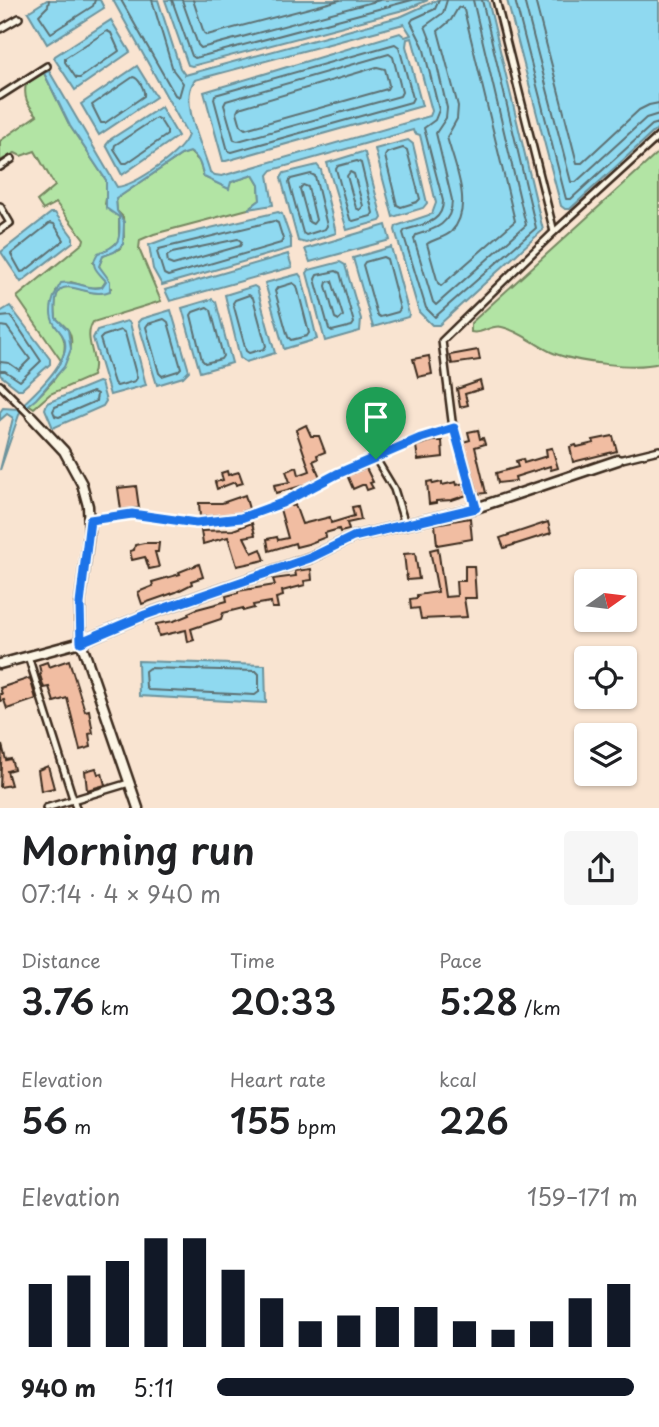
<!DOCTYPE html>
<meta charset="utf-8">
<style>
body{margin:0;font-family:"Playpen Sans",sans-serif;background:#f6f6f6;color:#202124;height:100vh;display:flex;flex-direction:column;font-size:26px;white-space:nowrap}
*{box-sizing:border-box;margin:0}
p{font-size:23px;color:#757577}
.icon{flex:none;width:38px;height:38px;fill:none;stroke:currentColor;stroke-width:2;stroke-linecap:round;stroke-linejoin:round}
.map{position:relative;height:808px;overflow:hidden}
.details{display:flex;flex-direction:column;background:#fff;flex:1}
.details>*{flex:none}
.needle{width:46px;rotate:76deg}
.controls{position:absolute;left:574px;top:569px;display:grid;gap:14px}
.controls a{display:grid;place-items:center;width:63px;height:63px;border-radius:7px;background:#fff;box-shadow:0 2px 5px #0004;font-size:35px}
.pin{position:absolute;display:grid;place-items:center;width:60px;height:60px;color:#fff;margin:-72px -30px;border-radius:50% 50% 50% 0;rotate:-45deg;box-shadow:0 0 7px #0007}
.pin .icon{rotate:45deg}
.round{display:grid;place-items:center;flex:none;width:74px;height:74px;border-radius:7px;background:#f6f6f6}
.head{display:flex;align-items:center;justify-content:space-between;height:119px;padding:0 21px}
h1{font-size:38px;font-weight:600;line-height:52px}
.metrics{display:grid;grid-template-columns:repeat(3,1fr);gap:10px;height:119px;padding:7px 21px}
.metrics div{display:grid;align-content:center}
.metrics b{font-size:35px;font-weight:600}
.metrics small{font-size:19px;font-weight:400}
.metrics p{font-size:19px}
.chart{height:196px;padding:14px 21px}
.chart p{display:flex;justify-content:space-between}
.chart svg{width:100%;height:126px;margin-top:7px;stroke:#111827;stroke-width:6}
ul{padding:0 21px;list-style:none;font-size:23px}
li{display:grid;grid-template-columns:112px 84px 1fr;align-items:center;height:52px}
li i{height:18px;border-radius:9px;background:#111827}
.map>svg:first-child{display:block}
.green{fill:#b2e4a4;stroke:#768761;stroke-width:2}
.water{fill:#8fd9f0;stroke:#6d939c;stroke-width:2;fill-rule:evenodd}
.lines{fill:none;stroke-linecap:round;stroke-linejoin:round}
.shore{stroke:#5d7072;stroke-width:2}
.building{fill:#f1bda2;stroke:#3b2a1e;stroke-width:2}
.street-casing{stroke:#3b2a1e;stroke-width:10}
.secondary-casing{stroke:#3b2a1e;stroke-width:13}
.street{stroke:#fcf5e5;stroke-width:5}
.secondary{stroke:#fcf5e5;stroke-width:8}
.route-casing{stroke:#fff;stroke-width:14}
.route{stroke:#1a73e8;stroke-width:9}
</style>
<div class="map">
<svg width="659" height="808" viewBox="0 0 659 808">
<rect width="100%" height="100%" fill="#f9e4d1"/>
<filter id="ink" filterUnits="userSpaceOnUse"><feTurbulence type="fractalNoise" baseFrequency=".0143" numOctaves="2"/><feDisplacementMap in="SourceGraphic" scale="14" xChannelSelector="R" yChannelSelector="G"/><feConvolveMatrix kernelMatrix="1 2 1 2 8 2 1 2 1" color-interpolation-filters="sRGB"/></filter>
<g filter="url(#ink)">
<g class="green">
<path d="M44 73 70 126 106 180 108 188 105 204 119 217V241L93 262 106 281 102 287 91 288 71 282 56 291 55 325C67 337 66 347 62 362L17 297 83 243 84 239 56 203 43 210 37 201 55 186 35 151 21 156 15 153 0 161V141L37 115C28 105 23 98 26 84Z"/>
<path d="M190 152 199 161 204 177 228 188 231 182 253 175 259 185 260 200 248 209 154 234 140 240 139 249 161 301 93 322C82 340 100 358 92 376L50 394 34 408 28 404C46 393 82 352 68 330 65 326 60 322 56 318 49 258 93 307 111 288L99 266 103 256 120 249 124 239 123 217 117 211 116 199 181 155Z"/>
<path d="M659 152V363C635 370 574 362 551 352 534 344 520 331 502 327 491 324 482 335 471 332V323Z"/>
</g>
<g class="water">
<polygon points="47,0 100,0 104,8 47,44 28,12"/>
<path d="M113 0H158L180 68 185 75 402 16 437 0H488L543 230 439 325H432L419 312 395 230 396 226 432 214 436 203 420 135 414 133 413 130 272 170 268 175 273 205 248 209 260 200 259 185 253 175 231 182 229 189 204 177C201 167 200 158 190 152L181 155 116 199 117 211 124 222 123 245 114 252 103 256 99 266 110 281V291C86 302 50 262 56 318L68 330 71 349 64 367 36 399 20 412 0 470 13 418 7 414 0 420V412L3 408 18 409C32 396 62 369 65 349 67 337 60 333 55 325 46 312 54 294 61 283 77 280 88 291 102 287L106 281C97 271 89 266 98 253 120 246 121 240 119 217L106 208V180L70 126 44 73 49 71 117 187C136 185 182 153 188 135ZM404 24 411 35 405 37 400 33 204 92 223 161H226L422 106 406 46 407 39 412 38 432 111 430 116 222 176 215 175 210 172C204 149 178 100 195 80Z"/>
<polygon points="165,0 428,0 407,9 192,66 188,65"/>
<polygon points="507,0 659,0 659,127 570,209 565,209 561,206"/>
<polygon points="111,20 130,52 75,90 54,58 55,56"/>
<polygon points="137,66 156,97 99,135 81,104"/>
<polygon points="161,107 178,136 122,175 106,145 111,139"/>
<polygon points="408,140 413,144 427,203 423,208 393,217 375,149"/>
<polygon points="362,152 365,153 382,218 380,221 347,230 327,163"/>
<polygon points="317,165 321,170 336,233 306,243 298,241 281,178 284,173"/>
<polygon points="278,212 282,214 291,240 291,248 162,285 153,269 149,245 168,238"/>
<polygon points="51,213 55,213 73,237 73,242 21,282 1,252"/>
<polygon points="386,225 390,240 310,262 305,249"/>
<polygon points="391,247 409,314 408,317 373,327 353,258"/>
<polygon points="288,254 292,267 170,301 165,290"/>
<polygon points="340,262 345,265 361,319 360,331 325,341 307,273 309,270"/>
<polygon points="299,274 302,278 317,339 284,349 265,283"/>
<polygon points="254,286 257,288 275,353 246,362 240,358 225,295"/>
<polygon points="212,299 216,302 232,363 200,372 182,308"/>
<polygon points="10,306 50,359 50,364 22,389 18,389 0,375 0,312"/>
<polygon points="171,310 189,371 183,377 157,385 138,322 141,319"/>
<polygon points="127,321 130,323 146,385 110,395 93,338 97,330"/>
<polygon points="98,382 101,383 106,401 103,406 53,428 45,409 47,403"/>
<polygon points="138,661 265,665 266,703 139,696"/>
</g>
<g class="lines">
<g class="shore">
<polyline points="49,0 48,6 39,15 51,33 93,6 95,0"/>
<polyline points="121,0 175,95 179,97 183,83 173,70 152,0"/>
<polyline points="172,0 192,56 195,58 412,0"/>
<polyline points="182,0 198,45 201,48 380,0"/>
<polyline points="193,0 204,33 207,35 340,0"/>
<path d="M439 0 435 9 413 19 411 22 423 46 439 110 435 120 424 128 443 201C443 223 423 224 405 230L403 233 426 308 435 317 536 228 482 0"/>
<path d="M447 0 443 13 425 26 432 44 447 108 446 118 436 133 452 200C452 224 436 229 416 235L414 239 433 302 436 305 526 225 473 0"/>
<polyline points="515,0 566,199 571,199 652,125 659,123"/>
<polyline points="524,0 571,182 576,182 646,118 659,114"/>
<polyline points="535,0 577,163 582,163 639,110 649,105 659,103"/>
<path d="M461 7 464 10 515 221 441 286 438 283 427 244C434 239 444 238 451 232 475 208 454 164 447 137L457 119 458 106 438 31 451 20 458 8Z"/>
<polygon points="107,31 111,33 119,51 80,78 76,78 65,62 65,58"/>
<polygon points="395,44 399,47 413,98 411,102 232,152 228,151 214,99 215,95"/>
<polygon points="389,54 393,57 402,92 400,96 238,141 234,140 224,105 226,101"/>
<polygon points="377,67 385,69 389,85 387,89 245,129 241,126 237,112 239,108"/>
<path d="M133 77C139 78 145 90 144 96L105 123H101L92 105Z"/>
<polygon points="156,118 160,120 167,131 167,135 127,163 123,163 114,149 115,145"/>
<polygon points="403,148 407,150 420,199 417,202 401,207 397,205 385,156 387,153"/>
<polygon points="357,161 361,163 373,213 371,216 353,221 350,219 336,169 338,166"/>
<polygon points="350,172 354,174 363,206 360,210 356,208 347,176"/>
<polygon points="311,174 315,176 327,226 325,229 306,235 303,233 289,182 291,179"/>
<polygon points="303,185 308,187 316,220 313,224 309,222 300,189"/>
<polygon points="274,221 278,223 283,239 281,243 168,276 164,274 157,252 159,249"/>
<polygon points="50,223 54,224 64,240 25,271 21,272 11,254"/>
<polygon points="238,239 242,242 240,246 173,265 168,263 167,256 172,253"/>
<polygon points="383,257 387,259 400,309 398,312 380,317 377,315 363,265 365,262"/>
<polygon points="336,271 340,273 354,323 352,326 332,331 329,329 315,279 317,275"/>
<polygon points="332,281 343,316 339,320 335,318 326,286 327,282"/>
<polygon points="293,283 297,286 309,333 307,336 291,340 288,337 275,291 277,288"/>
<polygon points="249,295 253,298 266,346 264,349 249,353 246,351 233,303 235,300"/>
<polygon points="207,307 211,310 223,356 221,359 205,363 202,360 191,315 193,312"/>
<polyline points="0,317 11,316 41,361 20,381 5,371 0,371"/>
<polygon points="164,319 168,322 181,368 178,371 162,376 159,373 146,327 148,324"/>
<polyline points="0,326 7,327 30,359 19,370 9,363 0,362"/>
<polygon points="121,330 125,333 137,378 135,381 117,386 114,383 100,339 103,336"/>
<polygon points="93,392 97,394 96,401 59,417 55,416 53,411 55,407"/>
<polygon points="149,668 256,671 259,674 259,692 255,695 148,690 146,687 145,671"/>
</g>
</g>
<g class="building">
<polygon points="478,350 480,360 452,364 450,355"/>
<polygon points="429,356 432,374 418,377 413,359"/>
<polygon points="480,381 482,389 465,394 468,405 460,407 457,389"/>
<polygon points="306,425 311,436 319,436 325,452 317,455 318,459 313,461 320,477 305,485 276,493 274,485 290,482 286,471 297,467 299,475 310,471 296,430"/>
<polygon points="478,430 480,439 483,438 485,444 475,447 486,493 478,494 463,442 470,440 468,432"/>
<polygon points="613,436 617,451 573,462 570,447 576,445 577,447 594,443 593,440"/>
<polygon points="432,441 442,441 443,457 418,460 416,446"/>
<polygon points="552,448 558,468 551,470 550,466 515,477 516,481 498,483 496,473 518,467 516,461 523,459 524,463 547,456 546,449"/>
<polygon points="366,468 373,482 370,483 373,488 367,490 365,485 362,485 353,489 347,475"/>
<polygon points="227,471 228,475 239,472 243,483 236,485 235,482 217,489 215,482 223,480 221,473"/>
<polygon points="432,481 433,484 442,482 442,485 456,482 457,485 464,483 467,495 452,500 436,501 436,503 429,504 427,482"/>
<polygon points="136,486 139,508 121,510 118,488"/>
<polygon points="245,495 249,509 240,513 200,517 199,503 222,503"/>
<polygon points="291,504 292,506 295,505 302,524 330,517 331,523 354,516 352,507 358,506 361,520 347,523 349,530 340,532 339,529 325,533 326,537 308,544 296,547 295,543 269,551 267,539 277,537 278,540 288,538 280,509"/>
<polygon points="470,518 472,539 437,545 435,524"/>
<polygon points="548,522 551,533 504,548 500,538"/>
<polygon points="252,523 255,535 244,537 252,553 261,549 265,560 237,566 228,537 203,544 201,531 233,530"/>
<polygon points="144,543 159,543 158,552 155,552 159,567 149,569 145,557 132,560 130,551 134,550 135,545"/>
<polygon points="438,548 445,597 457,596 456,581 465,581 465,566 474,566 476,598 464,598 467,617 421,619 419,608 411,609 410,599 417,598 417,595 438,592 430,550"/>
<polygon points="415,553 419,579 407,580 404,554"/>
<polygon points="199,564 203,577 191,581 192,584 176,592 142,604 138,592 153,586 152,582 180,574 179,572"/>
<polygon points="311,569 312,580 304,581 305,585 282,591 283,596 276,598 278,608 272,608 271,602 253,605 254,608 243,611 243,608 223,613 221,619 191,629 194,640 188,642 186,630 159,636 156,624 174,621 189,615 188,613 197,609 227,601 226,596 238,593 238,591 275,585 273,579 296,576 295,571"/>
<polygon points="69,660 85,711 89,710 93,733 89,734 91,747 80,750 67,698 54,702 49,687 44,688 40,675 41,674 39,665 47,662 49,667"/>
<polygon points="30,678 36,699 7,709 4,700 0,701 0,694 2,694 0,688"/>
<polygon points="2,745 6,760 11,759 14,769 7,771 11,785 0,787"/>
<polygon points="48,766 54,788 41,791 38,770"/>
<polygon points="96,768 98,774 102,773 105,785 87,790 85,771"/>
</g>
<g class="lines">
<g class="street-casing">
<g id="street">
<polyline points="496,0 554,232"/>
<polyline points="0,29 19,18"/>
<polyline points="0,96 47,66"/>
<polyline points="0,167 12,159"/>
<polyline points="0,206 10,223 0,230"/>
<polyline points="0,385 31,416"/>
<polyline points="376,459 394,489 405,524"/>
<polyline points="618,460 659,450"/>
<polyline points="476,508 452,421 442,341 554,232 659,136"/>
<polyline points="90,520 132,514 196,523 241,518 282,503 337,474 421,438 454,428"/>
<polyline points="28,656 76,808"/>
<polyline points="46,808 129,783"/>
</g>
</g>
<g class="secondary-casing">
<g id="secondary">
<polyline points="31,416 64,451 82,484 88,506 89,532 80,604 81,642 138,808"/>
<polyline points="0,664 81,642 145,615 310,558 353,537 476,508 618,460"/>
</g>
</g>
<use href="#street" class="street"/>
<use href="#secondary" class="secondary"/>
</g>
</g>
<g class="lines" filter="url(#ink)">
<g class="route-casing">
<polygon id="route" points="454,428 476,508 353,537 310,558 145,615 81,642 80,604 90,520 132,514 196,523 241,518 282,503 337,474 421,438"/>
</g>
<use href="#route" class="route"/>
</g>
</svg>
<div class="controls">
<a><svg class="needle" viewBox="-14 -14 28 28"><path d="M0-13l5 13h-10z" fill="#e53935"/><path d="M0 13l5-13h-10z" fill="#757577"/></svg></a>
<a><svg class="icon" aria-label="locate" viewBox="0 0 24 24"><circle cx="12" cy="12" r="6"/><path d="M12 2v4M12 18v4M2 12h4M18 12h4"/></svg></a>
<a><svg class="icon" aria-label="layers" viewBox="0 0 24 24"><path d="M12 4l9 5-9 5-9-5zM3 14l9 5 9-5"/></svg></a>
</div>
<div class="pin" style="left:376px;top:459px;background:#1e9e55"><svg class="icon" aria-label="arrive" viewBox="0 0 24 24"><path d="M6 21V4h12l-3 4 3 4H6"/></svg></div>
</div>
<section class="details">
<div class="head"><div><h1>Morning run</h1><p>07:14 · 4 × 940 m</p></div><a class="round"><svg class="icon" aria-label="share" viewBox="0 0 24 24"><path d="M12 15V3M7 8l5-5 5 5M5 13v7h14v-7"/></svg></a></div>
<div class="metrics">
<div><p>Distance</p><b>3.76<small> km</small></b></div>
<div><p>Time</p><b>20:33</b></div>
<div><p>Pace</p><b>5:28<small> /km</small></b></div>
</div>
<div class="metrics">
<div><p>Elevation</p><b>56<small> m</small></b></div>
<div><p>Heart rate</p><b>155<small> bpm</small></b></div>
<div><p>kcal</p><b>226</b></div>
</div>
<div class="chart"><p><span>Elevation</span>159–171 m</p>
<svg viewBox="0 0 160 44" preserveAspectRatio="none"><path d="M5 44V22M15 44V19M25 44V14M35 44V6M45 44V6M55 44V17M65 44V27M75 44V35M85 44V33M95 44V30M105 44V30M115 44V35M125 44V38M135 44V35M145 44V27M155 44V22"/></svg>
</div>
<ul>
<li><b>940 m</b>5:11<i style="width:99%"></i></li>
</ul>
</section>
